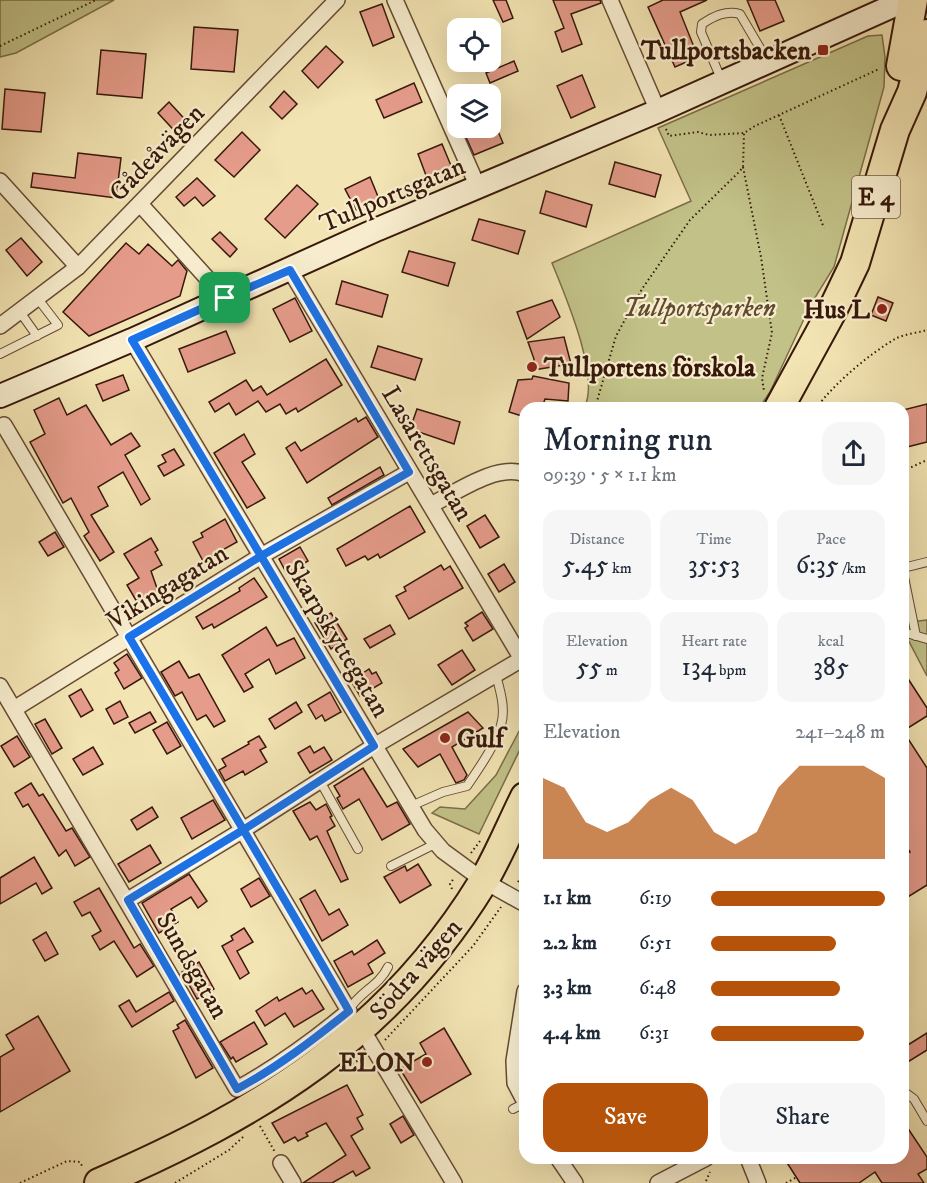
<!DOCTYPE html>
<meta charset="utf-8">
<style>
body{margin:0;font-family:"IM FELL DW Pica",serif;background:#f6f6f7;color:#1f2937;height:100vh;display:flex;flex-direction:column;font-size:22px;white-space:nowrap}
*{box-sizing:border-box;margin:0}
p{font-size:20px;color:#747a83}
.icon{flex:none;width:33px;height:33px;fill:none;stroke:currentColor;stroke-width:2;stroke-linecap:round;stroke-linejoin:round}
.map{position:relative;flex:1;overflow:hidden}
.side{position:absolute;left:519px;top:402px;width:390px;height:762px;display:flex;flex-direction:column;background:#fff;border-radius:18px;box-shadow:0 6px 24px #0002}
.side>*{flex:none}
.buttons{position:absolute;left:447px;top:18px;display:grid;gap:12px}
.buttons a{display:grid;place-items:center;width:54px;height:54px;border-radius:12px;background:#fff;box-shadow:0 6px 24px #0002;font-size:30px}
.pin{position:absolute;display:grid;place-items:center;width:51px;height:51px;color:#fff;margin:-26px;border-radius:12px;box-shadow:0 3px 9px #0006}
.round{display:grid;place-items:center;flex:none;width:63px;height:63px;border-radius:18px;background:#f6f6f7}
.summary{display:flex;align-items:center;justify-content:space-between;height:102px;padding:0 24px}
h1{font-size:33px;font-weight:600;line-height:45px}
.stats{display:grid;grid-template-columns:repeat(3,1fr);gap:9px;height:102px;padding:6px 24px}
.stats div{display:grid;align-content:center;border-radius:15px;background:#f6f6f7;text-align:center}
.stats b{font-size:26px;font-weight:600}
.stats small{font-size:16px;font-weight:400}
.stats p{font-size:16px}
.chart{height:168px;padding:12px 24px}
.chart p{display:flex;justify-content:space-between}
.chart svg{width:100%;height:108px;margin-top:6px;fill:#b45309;opacity:.7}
.action{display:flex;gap:12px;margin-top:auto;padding:12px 24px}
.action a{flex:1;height:69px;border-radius:18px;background:#b45309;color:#fff;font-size:24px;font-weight:600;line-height:69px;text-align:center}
.action a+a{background:#f6f6f7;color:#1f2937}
ul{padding:0 24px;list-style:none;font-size:20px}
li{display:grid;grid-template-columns:96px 72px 1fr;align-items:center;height:45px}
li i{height:15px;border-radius:8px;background:#b45309}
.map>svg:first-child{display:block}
.green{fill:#c2c288;stroke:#7c6d49;stroke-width:1.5}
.building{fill:#e69c8b;stroke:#37180a;stroke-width:1.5}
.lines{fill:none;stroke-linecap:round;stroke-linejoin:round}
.lane-casing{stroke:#664b34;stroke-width:10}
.street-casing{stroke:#664b34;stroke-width:18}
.secondary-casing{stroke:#37180a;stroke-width:26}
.highway-casing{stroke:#37180a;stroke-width:32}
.path{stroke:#37180a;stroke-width:2;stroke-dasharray:1.5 3;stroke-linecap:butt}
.lane{stroke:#f7edce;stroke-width:8}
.street{stroke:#f7edce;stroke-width:15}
.secondary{stroke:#f7edce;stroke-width:22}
.highway{stroke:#f3e4b3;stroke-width:28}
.route-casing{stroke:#fff;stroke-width:12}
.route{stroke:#1a73e8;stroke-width:8}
.poi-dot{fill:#8f2418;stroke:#f7edce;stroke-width:2}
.labels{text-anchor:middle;stroke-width:4.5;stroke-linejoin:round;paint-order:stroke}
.shield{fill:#f7edce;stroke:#715845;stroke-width:1.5}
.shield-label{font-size:24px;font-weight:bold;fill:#37180a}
.poi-label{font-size:26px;font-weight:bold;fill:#37180a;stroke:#f7edce;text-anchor:end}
.street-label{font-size:26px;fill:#37180a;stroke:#f7edce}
.park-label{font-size:26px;font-style:italic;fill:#614b30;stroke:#f7edce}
</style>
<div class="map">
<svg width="927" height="1183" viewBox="0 0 927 1183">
<rect width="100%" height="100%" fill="#f3e4b3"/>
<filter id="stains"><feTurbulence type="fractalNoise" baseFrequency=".00333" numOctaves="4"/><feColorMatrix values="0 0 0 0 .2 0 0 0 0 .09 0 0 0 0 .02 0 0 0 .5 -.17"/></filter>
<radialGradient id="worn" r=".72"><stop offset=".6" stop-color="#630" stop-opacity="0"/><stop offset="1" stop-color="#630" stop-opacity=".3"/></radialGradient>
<g class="green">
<polygon points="0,0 114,0 16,53 0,57"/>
<path d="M882 35 885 57 884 87 834 267 811 304 770 392 759 408H584C601 378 565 295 552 263L691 201 658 128 868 36Z"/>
<polygon points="927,620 927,676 903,630 903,623"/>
<polygon points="525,720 525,739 479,834 432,813 440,807 465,809 496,775"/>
</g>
<g class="building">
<polygon points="493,0 506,0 513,18 503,22"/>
<polygon points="553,0 600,0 601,3 571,14 582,44 562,52 555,32 564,28"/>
<polygon points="663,0 707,0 680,12 698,57 675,67 648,7"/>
<polygon points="747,0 775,0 784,21 760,31"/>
<polygon points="382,4 394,37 373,46 360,12"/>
<polygon points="194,27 238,30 234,72 191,69"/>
<polygon points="326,46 343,62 318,88 302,71"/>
<polygon points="101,50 146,54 142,98 97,94"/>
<polygon points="514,61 518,71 490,83 486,73"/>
<polygon points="582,75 595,107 571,118 557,86"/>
<polygon points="414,83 422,102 384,118 376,100"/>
<polygon points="5,89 45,93 41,132 2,129"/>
<polygon points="284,91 297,104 282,119 270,107"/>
<polygon points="169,102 192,127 181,138 158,113"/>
<polygon points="494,122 503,143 474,155 465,135 482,128 490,128 490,124"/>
<polygon points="242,132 260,150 234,177 215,160"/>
<polygon points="442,144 452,168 427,178 418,154"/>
<polygon points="78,153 121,158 116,198 31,187 33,173 75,178"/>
<polygon points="615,162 661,175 655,197 609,184"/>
<polygon points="370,177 379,199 356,210 345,189"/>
<polygon points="197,178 215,196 203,206 195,197 184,206 176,197"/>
<polygon points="297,185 318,204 285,238 265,219"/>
<polygon points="546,191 592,205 586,227 540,213"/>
<polygon points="479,219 525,231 518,254 472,240"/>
<polygon points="220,232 237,249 230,257 212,239"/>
<polygon points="21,238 42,262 27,276 6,250"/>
<polygon points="126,243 139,254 148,244 172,266 178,260 187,271 180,296 89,336 63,312"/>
<polygon points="409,251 455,263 448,286 402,272"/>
<polygon points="342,281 388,295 382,317 336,304"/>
<polygon points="878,297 893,303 886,321 871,315"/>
<polygon points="295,298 312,331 290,342 273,309"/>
<polygon points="552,300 560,317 527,339 517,312"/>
<polygon points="226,331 235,353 188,372 179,349"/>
<polygon points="564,337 571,364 533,370 534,359 528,342"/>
<polygon points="378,346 422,359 415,380 371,367"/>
<polygon points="326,359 342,385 298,412 296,408 286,414 280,404 266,412 258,401 236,415 229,403 215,412 209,402 246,380 253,391 261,386 267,395"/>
<polygon points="123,375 129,390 103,401 96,385"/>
<polygon points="533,376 569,383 568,401 545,399 542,408 525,408 525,417 509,412 518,380 532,379"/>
<polygon points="59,398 67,415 86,405 111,445 131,433 140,446 125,455 150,499 141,505 123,472 98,487 108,506 91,515 114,552 100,561 84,536 89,532 71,498 63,503 30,442 45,434 34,410"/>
<polygon points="927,404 927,442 903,448 903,410"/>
<polygon points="417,409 460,422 454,444 410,429"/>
<polygon points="366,417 378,437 307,483 286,448 295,442 301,451 356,418 358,422"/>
<polygon points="244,434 255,454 242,462 265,498 247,508 214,453"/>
<polygon points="174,449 184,465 164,476 158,466 166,462 162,455"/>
<polygon points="380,467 384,475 332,505 328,498"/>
<polygon points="410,506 425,532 380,558 378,554 368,560 365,556 346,566 337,549"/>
<polygon points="485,515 499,537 480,548 467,526"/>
<polygon points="225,519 237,542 203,561 193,542 203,537 201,533"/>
<polygon points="55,532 64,547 48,556 39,542"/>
<polygon points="151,538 158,550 155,552 162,565 151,571 158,591 137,602 127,585 139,578 124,554"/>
<polygon points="300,547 308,561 287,574 279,559"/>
<polygon points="504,564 515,582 499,592 488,574"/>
<polygon points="441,565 444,570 450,566 463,588 409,619 396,596 406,591 404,587"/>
<polygon points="254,578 267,597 214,628 212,624 203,629 196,617 240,591 239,588"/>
<polygon points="482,612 493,629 473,641 465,628 468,626 465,623"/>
<polygon points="331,613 347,639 331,649 315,623"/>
<polygon points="390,625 395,634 370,648 364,639"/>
<polygon points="266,627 277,646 294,638 305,658 276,674 269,659 245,674 253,687 244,692 222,655"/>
<polygon points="462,650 475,670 452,685 438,665"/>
<polygon points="127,654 142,678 124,689 115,673 119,670 114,663"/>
<polygon points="179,661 189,678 199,674 225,721 214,727 206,715 197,720 182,692 175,696 161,672"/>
<polygon points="369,669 372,674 376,672 382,683 360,696 351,681"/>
<polygon points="903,671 927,708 927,716 903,731 927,768 927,885 903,900 903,856 910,852 903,841"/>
<polygon points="81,689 93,710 81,717 69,696"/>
<polygon points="330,692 341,712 325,721 322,715 316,719 308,705"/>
<polygon points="120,701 128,717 114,724 106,709"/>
<polygon points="296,702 302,712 275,729 269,719"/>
<polygon points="150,712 156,722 135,733 129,723"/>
<polygon points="468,712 483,728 452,747 467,775 464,780 456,783 440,754 418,767 403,749"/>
<polygon points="45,719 62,748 52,754 35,724"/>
<polygon points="167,722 181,746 167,754 153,730"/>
<polygon points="17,736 30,757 14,767 1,746"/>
<polygon points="259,736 266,747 260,750 267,762 245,775 243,771 225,781 219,770 226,766 222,759 249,744 248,742"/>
<polygon points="310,746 314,753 324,747 332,760 310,773 298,753"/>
<polygon points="93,747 103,764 83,775 73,759"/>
<polygon points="363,768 387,807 397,802 410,824 382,840 359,799 343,809 337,798 340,796 334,786"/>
<polygon points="31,783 39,796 43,794 66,831 72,828 90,857 75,866 66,850 59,856 28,804 23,807 15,793"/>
<polygon points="213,800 225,820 192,839 181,818"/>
<polygon points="310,802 316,810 326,804 332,816 330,817 335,826 327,831 348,879 341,882 317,836 310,840 293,811"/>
<polygon points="152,807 158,817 137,830 131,820"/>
<polygon points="150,845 161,863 129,882 118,864"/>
<polygon points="34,857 52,888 42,894 36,883 0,904 0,878"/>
<polygon points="418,864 431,885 400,903 384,877 405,866 407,871"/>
<polygon points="189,874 207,901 198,908 191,897 171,909 178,922 159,933 142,903"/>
<polygon points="259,878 270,896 251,907 241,889"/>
<polygon points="99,888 134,948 140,944 154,966 137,977 114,941 100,950 92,936 101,931 90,912 82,916 74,902"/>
<polygon points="315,890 329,915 339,909 348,925 322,941 300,899"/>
<polygon points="244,928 253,942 237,951 249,973 240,979 222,946 233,940 231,936"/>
<polygon points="46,932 58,954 45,961 33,940"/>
<polygon points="377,940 385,953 368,964 373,973 348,987 334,961 352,951 354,955"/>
<polygon points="199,962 214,989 197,999 182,972"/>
<polygon points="302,988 306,994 312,990 324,1009 294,1027 285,1013 265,1026 256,1011 277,997 279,1001"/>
<polygon points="169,992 174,1001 132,1027 119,1006 129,1000 136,1012"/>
<polygon points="38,1016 70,1071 0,1112 0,1057 14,1049 6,1035"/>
<polygon points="185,1020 213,1068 196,1078 173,1031 179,1028 177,1025"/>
<polygon points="254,1022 267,1044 236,1062 233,1057 231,1059 220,1042"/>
<polygon points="444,1028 471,1074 421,1103 400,1069 426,1054 420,1043"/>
<polygon points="927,1033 927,1050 903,1065 903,1048"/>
<polygon points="347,1085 363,1115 357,1118 363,1129 351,1136 370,1168 356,1176 353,1171 332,1183 303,1183 346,1155 326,1123 306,1133 308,1136 298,1141 295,1137 284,1143 272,1123"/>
<polygon points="403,1116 414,1135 401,1143 390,1124"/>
<polygon points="903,1121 927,1157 927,1169 918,1174 924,1183 882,1183 875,1172 859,1183 800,1183 784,1158 903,1158"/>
</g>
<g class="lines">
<g class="lane-casing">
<g id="lane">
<path d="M722 81 701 32 702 24C714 16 726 10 740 14L767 60"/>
<polyline points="20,312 37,336"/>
<polyline points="0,354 58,325 38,299"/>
<polyline points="903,568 927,562"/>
<polyline points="903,572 916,636"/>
<polyline points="903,632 927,639"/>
<polyline points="320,781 358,849"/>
<path d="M411 806 443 792 467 786C479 768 495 746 501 725 506 709 500 690 496 675"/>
<polyline points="391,866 437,843"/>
<path d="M349 1010C359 992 379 986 388 967"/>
<polyline points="903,1091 914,1099 927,1121"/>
<polyline points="513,1109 525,1103"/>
</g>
</g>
<g class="street-casing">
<g id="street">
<polyline points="395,0 478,187"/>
<polyline points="610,0 658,111"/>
<polyline points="0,181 78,267"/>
<polyline points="140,204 225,298"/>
<polyline points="0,326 78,267 337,0"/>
<polyline points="132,340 425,830 443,851 484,881 525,904"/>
<path d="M431 505C457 492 497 463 525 474"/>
<path d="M0 686 237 1089C277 1067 313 1041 349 1011L4 425"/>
<polyline points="14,709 261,556 409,472"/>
<polyline points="128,900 243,830 374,746 522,659 290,270"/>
<polyline points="525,991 514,1061 515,1083 525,1102"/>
<polyline points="362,1029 454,1183"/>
<polyline points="558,1158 575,1183"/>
<polyline points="748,1158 758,1183"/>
<polyline points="281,1163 293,1183"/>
<polyline points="658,1183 706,1158"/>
</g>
</g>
<g class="secondary-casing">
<polyline id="secondary" points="0,396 132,340 378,229 658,111 906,0"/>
</g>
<g class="highway-casing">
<g id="highway">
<polyline points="901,66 913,0"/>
<polyline points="779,408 832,311 855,263 895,130 912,92 927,34"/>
<path d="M99 1183C260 1113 389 1036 483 882 499 855 511 825 525 797"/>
</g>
</g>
<g class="path">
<polyline points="0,46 96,0"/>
<polyline points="779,115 824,228"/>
<polyline points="666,129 669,136 698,132 709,135 744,133 755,126 879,69"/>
<polyline points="743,167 761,257 772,333 762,378 764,391"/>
<polyline points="595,408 616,336 642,289 690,220 740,171 743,167 744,133"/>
<path d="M816 408C835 383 868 355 895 339 904 334 917 333 927 330"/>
<polyline points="903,471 927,460"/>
<polyline points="471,853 480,841"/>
<polyline points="518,882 525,871"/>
<polyline points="452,889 450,884 454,878"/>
<polyline points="385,1040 473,946 501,907"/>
<polyline points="349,1067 361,1058"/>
<polyline points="260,1126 275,1152"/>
<polyline points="706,1181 710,1172"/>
<polyline points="20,1183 67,1161 80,1162 83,1168"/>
<polyline points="175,1183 229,1150 244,1136"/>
<polyline points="786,1183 797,1177"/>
</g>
<use href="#lane" class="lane"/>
<use href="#street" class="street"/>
<use href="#secondary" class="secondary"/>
<use href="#highway" class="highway"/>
</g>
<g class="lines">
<g class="route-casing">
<path id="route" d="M225 298 132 340 261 556 129 637C203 761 277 886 349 1011 313 1040 278 1067 237 1089L128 900 243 830 374 746 261 556 409 472 290 270 225 298"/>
</g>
<use href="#route" class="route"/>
</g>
<g class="poi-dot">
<rect x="817" y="44" width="12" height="12" rx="3"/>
<circle cx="882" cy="309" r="6"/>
<circle cx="532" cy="367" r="6"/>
<circle cx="445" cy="738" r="6"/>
<circle cx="427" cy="1062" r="6"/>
</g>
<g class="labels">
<rect class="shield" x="852" y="176" width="48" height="42" rx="4.5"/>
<g class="shield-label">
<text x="876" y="205">E 4</text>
</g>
<g class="poi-label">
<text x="811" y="59">Tullportsbacken</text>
<text x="870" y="318">Hus L</text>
<text x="544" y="376" text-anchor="start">Tullportens förskola</text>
<text x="457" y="747" text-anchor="start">Gulf</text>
<text x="415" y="1071">ELON</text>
</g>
<g class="street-label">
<text transform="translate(156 152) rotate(-46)" y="9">Gådeåvägen</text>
<text transform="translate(392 194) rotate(-23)" y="9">Tullportsgatan</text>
<text transform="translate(428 453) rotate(59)" y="9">Lasarettsgatan</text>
<text transform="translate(167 586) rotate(-32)" y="9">Vikingagatan</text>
<text transform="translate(338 638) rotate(59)" y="9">Skarpskyttegatan</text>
<text transform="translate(193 965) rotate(60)" y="9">Sundsgatan</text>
<text transform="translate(415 969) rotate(-49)" y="9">Södra vägen</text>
</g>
<g class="park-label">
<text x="699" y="316">Tullportsparken</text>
</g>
</g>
<rect width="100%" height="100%" filter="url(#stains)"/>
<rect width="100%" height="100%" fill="url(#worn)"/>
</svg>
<div class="buttons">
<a><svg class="icon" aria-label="locate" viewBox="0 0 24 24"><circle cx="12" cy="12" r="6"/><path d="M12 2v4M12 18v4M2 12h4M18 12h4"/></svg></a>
<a><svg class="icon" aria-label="layers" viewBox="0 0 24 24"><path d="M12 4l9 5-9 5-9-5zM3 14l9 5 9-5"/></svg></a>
</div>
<div class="pin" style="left:225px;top:298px;background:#1e9e55"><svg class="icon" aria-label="arrive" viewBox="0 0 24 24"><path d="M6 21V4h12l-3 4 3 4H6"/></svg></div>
<section class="side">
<div class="summary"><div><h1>Morning run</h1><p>09:39 · 5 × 1.1 km</p></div><a class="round"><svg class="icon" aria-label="share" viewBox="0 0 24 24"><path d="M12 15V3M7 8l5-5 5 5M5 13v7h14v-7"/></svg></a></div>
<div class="stats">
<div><p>Distance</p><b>5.45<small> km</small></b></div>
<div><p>Time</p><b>35:53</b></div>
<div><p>Pace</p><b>6:35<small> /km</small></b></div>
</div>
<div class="stats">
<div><p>Elevation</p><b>55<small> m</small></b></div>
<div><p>Heart rate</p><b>134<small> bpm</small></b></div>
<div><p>kcal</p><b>385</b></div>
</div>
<div class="chart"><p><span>Elevation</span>241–248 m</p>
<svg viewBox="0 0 160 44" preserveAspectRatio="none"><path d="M0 44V11L10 15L20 29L30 33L40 29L50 20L60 15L70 20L80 33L90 38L100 33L110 15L120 6L130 6L140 6L150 6L160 11V44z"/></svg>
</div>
<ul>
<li><b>1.1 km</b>6:19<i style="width:100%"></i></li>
<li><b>2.2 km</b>6:51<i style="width:72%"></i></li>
<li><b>3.3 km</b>6:48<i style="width:74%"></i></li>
<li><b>4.4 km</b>6:31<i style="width:88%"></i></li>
</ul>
<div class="action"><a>Save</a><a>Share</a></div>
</section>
</div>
